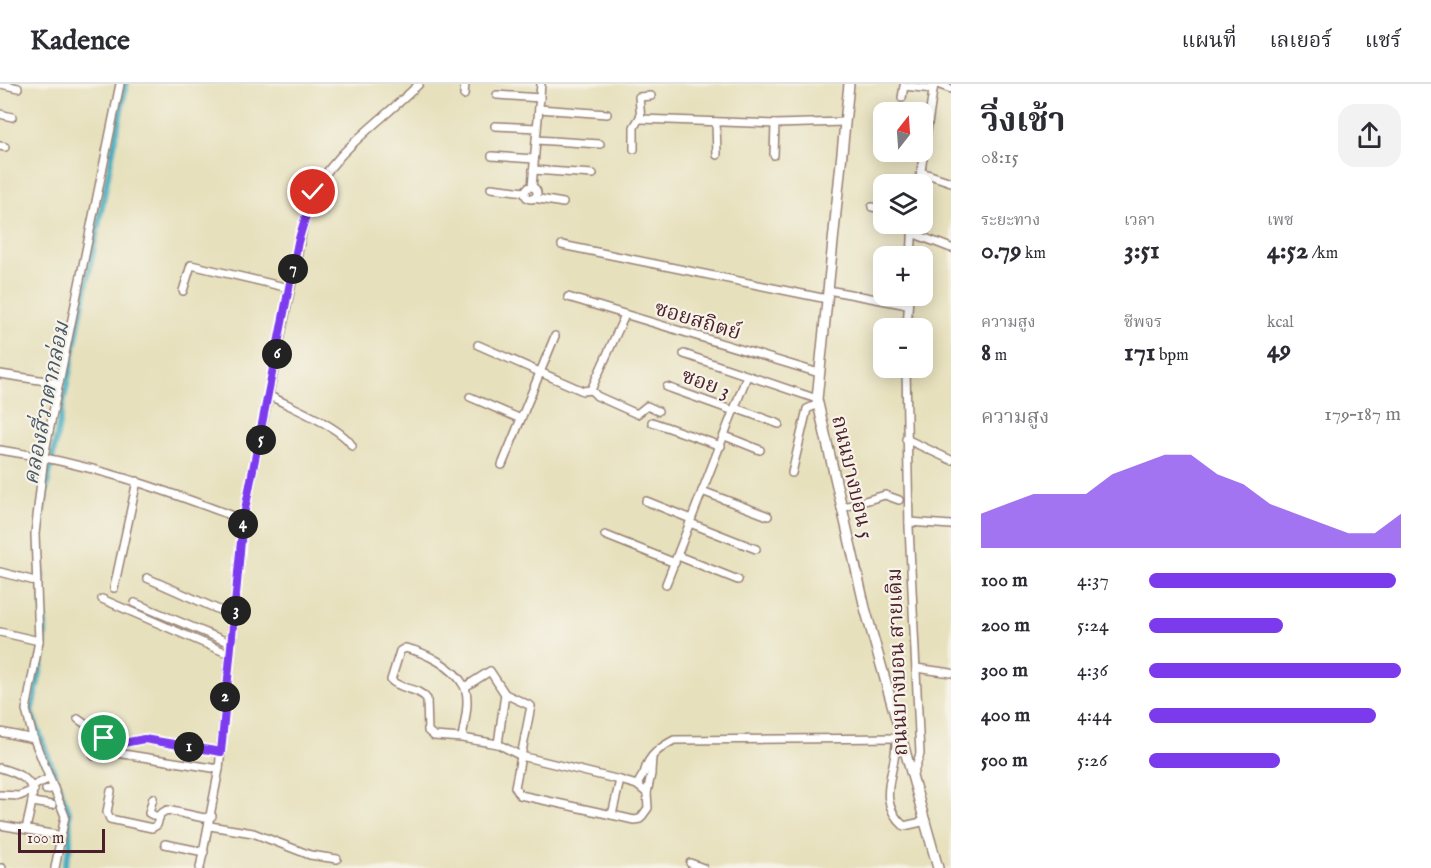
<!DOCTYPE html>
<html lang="th">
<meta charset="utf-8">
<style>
body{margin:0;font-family:"IM FELL English","Noto Serif Thai",serif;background:#f2f2f3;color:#2b2b33;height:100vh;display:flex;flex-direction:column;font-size:22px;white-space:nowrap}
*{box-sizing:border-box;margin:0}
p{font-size:20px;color:#7c7c81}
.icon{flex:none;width:33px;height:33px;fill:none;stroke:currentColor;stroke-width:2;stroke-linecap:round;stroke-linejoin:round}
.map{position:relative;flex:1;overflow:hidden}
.details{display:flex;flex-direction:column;background:#fff;width:480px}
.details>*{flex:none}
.needle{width:39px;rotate:17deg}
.tools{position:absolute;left:873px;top:18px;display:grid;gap:12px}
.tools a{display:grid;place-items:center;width:60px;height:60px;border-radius:12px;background:#fff;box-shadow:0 3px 15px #0003;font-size:30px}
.scale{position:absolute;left:18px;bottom:15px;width:87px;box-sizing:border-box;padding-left:6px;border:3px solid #4a1f2b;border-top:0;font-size:16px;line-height:21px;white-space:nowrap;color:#4a1f2b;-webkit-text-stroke:4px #f7f3e8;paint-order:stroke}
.pin{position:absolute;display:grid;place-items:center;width:51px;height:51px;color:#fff;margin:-26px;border:3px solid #fff;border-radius:50%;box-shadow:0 2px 6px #0007}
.km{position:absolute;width:30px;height:30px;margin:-15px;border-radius:50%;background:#222;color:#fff;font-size:16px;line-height:30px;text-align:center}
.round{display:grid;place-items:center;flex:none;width:63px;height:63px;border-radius:18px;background:#f2f2f3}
.headline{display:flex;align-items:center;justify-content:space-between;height:102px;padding:0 30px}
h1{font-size:33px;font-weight:700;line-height:45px}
.stats{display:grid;grid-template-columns:repeat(3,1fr);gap:9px;height:102px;padding:6px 30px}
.stats div{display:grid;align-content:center}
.stats b{font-size:26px;font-weight:700}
.stats small{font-size:16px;font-weight:400}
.stats p{font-size:16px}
.chart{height:168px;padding:12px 30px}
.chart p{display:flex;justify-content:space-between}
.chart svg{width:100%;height:108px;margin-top:6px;fill:#7c3aed;opacity:.7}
ul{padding:0 30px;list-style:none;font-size:20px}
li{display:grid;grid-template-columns:96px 72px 1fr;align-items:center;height:45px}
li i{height:15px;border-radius:8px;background:#7c3aed}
header{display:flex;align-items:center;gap:36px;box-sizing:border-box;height:84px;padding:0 30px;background:#fff;border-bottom:2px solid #e1e1e2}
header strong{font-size:28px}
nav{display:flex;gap:33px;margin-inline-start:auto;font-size:21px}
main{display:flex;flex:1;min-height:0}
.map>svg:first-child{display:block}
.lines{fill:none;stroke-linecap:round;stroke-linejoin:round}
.canal{stroke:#42adc1;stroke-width:6}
.street-casing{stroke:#988074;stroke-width:10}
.secondary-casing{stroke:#988074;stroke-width:12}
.street{stroke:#fff;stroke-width:7}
.secondary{stroke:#fff;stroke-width:9}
.route-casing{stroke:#fff;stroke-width:12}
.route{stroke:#7c3aed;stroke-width:8}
.labels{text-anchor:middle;stroke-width:4.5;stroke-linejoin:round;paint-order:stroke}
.street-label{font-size:21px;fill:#4a1f2b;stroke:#f7f3e8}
.water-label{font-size:22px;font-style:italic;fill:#475867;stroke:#f7f3e8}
</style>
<header>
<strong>Kadence</strong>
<nav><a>แผนที่</a><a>เลเยอร์</a><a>แชร์</a></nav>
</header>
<main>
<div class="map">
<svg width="951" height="784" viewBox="0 0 951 784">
<rect width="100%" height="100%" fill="#f7f3e8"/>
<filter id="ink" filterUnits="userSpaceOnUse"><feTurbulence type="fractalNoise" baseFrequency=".0167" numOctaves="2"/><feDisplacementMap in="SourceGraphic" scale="12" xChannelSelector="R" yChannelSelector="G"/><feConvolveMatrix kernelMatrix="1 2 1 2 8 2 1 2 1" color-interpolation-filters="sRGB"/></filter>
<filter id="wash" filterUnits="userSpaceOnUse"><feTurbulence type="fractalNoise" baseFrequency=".008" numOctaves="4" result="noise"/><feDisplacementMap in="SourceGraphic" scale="24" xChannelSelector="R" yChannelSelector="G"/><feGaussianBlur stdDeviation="1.35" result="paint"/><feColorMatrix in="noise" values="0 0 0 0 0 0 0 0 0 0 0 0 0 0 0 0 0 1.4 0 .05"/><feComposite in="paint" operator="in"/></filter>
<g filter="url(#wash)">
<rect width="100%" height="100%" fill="#e6e0bc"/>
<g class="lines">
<polyline class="canal" points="64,784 70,763 69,728 31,628 42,579 45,549 40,455 43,421 126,0"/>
</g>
</g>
<g filter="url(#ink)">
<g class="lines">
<g class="street-casing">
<g id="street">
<polyline points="1,0 18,4"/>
<polyline points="937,0 951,5"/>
<polyline points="464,11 465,0"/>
<polyline points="497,11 540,14"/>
<polyline points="651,12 639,13 641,35 775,40 845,38"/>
<polyline points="902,14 904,2 933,5"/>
<polyline points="539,25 607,30"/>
<polyline points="0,30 12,33"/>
<polyline points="716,38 717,71"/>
<polyline points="495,42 537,44"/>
<polyline points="536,56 600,60"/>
<polyline points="0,62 5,63"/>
<polyline points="634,65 634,43 640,33"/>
<polyline points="774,71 775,40"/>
<polyline points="492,72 534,75"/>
<polyline points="533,86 593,90"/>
<polyline points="921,88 951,98"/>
<polyline points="919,100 934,0"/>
<polyline points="532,103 541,0"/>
<circle cx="531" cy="109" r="6"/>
<polyline points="491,104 525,108"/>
<polyline points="534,114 563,119"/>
<polyline points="872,123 884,125"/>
<polyline points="912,149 951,164"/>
<polyline points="562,161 827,215"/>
<polyline points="911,172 913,140"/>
<polyline points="828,206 908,221"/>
<polyline points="183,207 191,181 289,204"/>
<polyline points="568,213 819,289"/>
<polyline points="907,244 909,212"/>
<polyline points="478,261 583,307 591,306 597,312 637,330 647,322 658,327"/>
<polyline points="684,270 817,315"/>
<polyline points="906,284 909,443 920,670 913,690"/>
<polyline points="0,290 59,299"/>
<polyline points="667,303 734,327"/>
<polyline points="591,306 625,231"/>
<path d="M270 312C289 322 343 344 352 362"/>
<polyline points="470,313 521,335"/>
<polyline points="735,324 779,340"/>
<polyline points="652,338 721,362"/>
<polyline points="725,352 760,366"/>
<polyline points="906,355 951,376"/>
<path d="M0 366C89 379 160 404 243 436"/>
<polyline points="502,381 555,252"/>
<polyline points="792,389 807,325 818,320"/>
<polyline points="702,407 768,432"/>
<polyline points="646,417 691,435"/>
<polyline points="841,424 885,411 899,416"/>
<polyline points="909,438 951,441"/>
<polyline points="690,439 756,465"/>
<polyline points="605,451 675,479"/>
<polyline points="678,472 738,496"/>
<polyline points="0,488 35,497"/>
<polyline points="147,494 235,533"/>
<polyline points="666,500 747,292"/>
<polyline points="114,504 137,397"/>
<polyline points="102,515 229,570"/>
<polyline points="135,519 230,559"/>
<polyline points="0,548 39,557"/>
<polyline points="916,584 951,589"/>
<polyline points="465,603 490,587 505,610 531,622 515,703 520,711 612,731 620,696"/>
<polyline points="78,635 109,657 124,659 144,655 221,668"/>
<polyline points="0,648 34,655"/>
<path d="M462 654 434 652 428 647 427 615C418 603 400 606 391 596L400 567 405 564C425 568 454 583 464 602 471 615 464 640 462 654L498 660 521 672 620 696 637 701 647 709 648 724 640 735 634 736 612 731"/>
<path d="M896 654C898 686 873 715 904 742L926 737"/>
<polyline points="498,660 505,610"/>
<polyline points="94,672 110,668 219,685"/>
<path d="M0 684C42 696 34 708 26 745"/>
<path d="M645 686C649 671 661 663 674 656L902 654"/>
<polyline points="651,688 652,673"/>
<polyline points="637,701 644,689"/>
<polyline points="33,702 50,694"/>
<polyline points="46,706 54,704"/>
<polyline points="111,707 107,728 110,735 152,744 157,741 160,730 167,726 204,734 212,732"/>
<polyline points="647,709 651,690"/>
<polyline points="0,711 19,712 34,706"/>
<polyline points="153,714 149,729 159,734"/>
<polyline points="32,718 52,721"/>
<polyline points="0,741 57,751"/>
<polyline points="210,742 253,749 310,771 337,775"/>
<polyline points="165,760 204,768"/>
<polyline points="690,779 703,784"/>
<polyline points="0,784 2,784"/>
<polyline points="55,784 65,732 33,653 26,626 39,557 35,450 44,372 120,0"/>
<path d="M200 784 219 685 243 436 308 120C330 69 381 38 419 0"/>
</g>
</g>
<g class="secondary-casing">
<polyline id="secondary" points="849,0 817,315 865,524 938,784"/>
</g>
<use href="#street" class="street"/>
<use href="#secondary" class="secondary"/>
</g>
</g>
<g class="lines" filter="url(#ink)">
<g class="route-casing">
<polyline id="route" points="104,654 124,659 144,655 221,668 243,436 298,158 313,108"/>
</g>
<use href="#route" class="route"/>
</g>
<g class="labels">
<g class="street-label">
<text transform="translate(698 236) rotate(17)" y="7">ซอยสถิตย์</text>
<text transform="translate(706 299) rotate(20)" y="7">ซอย 3</text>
<text transform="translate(853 393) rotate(77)" y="7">ถนนบางบอน 5</text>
<text transform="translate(897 578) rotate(-92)" y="7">ถนนบางบอน สายเดิม</text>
</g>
<g class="water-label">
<text transform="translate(45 319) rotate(-79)" y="8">คลองสี่วาตากล่อม</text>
</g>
</g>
</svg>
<div class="tools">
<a><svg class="needle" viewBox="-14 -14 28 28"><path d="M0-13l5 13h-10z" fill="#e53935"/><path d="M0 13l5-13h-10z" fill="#7c7c81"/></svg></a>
<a><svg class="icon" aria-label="layers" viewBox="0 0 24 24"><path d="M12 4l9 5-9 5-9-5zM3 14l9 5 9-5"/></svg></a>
<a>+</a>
<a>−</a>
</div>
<div class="scale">100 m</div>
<div class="pin" style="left:104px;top:654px;background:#1e9e55"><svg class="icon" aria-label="arrive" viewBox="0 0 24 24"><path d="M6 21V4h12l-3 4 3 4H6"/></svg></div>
<div class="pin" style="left:313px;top:108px;background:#d93025"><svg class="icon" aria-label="check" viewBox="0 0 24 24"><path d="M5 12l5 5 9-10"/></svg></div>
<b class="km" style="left:189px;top:663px">1</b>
<b class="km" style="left:225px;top:613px">2</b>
<b class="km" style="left:236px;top:527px">3</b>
<b class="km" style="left:243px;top:440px">4</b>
<b class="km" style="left:261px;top:356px">5</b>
<b class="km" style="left:277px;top:270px">6</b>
<b class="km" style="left:293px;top:185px">7</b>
</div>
<section class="details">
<div class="headline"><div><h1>วิ่งเช้า</h1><p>08:15</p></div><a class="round"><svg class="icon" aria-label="share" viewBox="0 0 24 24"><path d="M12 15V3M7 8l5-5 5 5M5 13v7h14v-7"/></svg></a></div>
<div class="stats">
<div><p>ระยะทาง</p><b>0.79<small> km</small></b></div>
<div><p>เวลา</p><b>3:51</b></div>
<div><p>เพซ</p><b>4:52<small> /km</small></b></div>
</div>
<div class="stats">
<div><p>ความสูง</p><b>8<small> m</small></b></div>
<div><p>ชีพจร</p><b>171<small> bpm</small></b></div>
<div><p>kcal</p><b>49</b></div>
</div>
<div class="chart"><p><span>ความสูง</span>179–187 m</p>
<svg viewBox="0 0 160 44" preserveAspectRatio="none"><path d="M0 44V30L10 26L20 22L30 22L40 22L50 14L60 10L70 6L80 6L90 14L100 18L110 26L120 30L130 34L140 38L150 38L160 30V44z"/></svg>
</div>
<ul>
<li><b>100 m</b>4:37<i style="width:98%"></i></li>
<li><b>200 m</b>5:24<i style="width:53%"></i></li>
<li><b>300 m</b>4:36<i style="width:100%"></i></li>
<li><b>400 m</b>4:44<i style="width:90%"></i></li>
<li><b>500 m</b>5:26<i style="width:52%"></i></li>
</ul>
</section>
</main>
